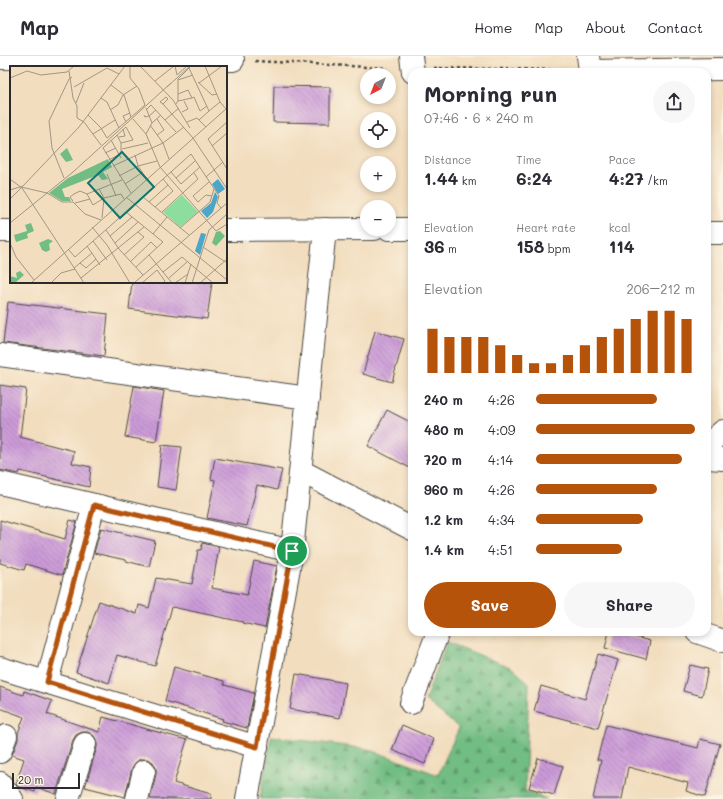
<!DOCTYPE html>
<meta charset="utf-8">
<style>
body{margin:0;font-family:Mali,sans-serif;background:#f7f7f7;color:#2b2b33;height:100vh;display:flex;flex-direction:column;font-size:15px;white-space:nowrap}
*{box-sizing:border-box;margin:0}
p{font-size:13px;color:#7c7c81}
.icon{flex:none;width:22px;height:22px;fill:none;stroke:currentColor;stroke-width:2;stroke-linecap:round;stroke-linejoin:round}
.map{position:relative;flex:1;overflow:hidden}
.side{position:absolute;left:408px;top:12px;width:303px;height:568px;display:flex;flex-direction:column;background:#fff;border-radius:12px;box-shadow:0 2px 6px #0003}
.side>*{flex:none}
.needle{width:26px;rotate:222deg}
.tools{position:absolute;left:360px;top:12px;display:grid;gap:8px}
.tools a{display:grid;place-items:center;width:36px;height:36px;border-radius:50%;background:#fff;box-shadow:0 2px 6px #0003;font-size:20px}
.scale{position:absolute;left:12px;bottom:10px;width:68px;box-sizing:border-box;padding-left:4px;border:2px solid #2b2b2b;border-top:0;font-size:11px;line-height:14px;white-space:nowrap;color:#2b2b2b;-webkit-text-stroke:3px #fcf5e5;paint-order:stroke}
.pin{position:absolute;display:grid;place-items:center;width:34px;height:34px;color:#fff;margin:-17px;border:2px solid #fff;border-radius:50%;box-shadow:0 1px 4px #0007}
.round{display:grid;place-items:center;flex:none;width:42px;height:42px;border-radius:21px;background:#f7f7f7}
.head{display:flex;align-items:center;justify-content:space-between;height:68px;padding:0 16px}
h1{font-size:22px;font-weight:700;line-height:30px}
.stats{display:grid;grid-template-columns:repeat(3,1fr);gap:6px;height:68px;padding:4px 16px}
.stats div{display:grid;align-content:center}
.stats b{font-size:17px;font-weight:700}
.stats small{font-size:11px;font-weight:400}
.stats p{font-size:11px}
.chart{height:112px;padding:8px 16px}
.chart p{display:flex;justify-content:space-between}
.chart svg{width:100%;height:72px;margin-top:4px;stroke:#b45309;stroke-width:6}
.cta{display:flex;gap:8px;margin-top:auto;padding:8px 16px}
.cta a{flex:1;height:46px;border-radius:24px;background:#b45309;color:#fff;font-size:16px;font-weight:700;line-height:46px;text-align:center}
.cta a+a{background:#f7f7f7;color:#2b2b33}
ul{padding:0 16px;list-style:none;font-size:13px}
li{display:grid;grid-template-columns:64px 48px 1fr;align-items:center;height:30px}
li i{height:10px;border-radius:5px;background:#b45309}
header{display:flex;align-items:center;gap:24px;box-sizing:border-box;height:56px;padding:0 20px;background:#fff;border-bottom:1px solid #e1e1e2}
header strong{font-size:19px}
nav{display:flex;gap:22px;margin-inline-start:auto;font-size:14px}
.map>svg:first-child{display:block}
.forest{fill:url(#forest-firs);stroke:#4e7458}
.building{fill:url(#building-back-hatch)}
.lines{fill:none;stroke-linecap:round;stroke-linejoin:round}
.minor-casing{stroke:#494641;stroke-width:24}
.tertiary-casing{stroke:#494641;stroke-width:24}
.path{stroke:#494641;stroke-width:2.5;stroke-dasharray:3 3;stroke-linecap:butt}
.minor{stroke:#fff;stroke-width:22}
.tertiary{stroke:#fff;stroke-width:22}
.route-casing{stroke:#fff;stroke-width:8}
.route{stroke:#b45309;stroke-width:5}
.inset-road{fill:none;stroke:#a29683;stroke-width:1}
.view{fill:#0f766e;fill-opacity:0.15;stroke:#0f766e;stroke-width:2}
.inset-edge{fill:none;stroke:#2b2b2b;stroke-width:2}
</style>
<header>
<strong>Map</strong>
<nav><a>Home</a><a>Map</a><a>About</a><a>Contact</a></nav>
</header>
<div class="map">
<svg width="723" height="743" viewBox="0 0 723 743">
<defs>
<pattern id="forest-firs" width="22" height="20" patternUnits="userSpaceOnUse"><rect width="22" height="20" fill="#72bd84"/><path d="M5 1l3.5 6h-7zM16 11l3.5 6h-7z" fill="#5e9a6c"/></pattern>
<pattern id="building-back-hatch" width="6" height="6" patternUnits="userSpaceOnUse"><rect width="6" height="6" fill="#cb9ad8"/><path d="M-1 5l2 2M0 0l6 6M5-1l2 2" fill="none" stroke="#a57eaf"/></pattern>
</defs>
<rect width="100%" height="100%" fill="#fcf5e5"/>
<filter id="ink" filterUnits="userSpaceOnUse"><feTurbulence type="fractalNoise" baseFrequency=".025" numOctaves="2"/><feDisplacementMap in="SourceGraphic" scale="8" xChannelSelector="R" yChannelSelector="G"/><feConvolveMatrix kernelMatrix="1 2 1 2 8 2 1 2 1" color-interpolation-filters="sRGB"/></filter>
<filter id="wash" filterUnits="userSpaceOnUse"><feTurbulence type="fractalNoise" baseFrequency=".012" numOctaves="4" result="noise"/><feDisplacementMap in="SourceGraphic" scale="16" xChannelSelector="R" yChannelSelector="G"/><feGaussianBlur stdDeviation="0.9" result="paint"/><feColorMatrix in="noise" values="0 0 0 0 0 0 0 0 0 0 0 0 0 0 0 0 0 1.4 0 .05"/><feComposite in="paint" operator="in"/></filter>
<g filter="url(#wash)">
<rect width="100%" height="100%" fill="#f2ddbe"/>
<polygon class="forest" points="447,586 512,612 529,627 525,735 547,743 260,743 271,680 368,693 438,719 459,672 425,644"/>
<g id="blocks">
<g class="building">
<polygon points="274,30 330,31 330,67 273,66"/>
<polygon points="132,226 212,226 207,263 129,253"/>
<polygon points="8,246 108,258 104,300 3,287"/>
<polygon points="375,275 404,283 392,326 363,318"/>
<polygon points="0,329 26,333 20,381 74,395 72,407 91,411 89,431 20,415 19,418 0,414"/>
<polygon points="134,330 164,335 156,386 125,381"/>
<polygon points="387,354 412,367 412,413 368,390"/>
<polygon points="162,389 182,391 176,434 157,431"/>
<polygon points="215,402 282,414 277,434 257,429 247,470 207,462 215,424 211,423"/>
<polygon points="0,464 65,483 70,464 77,466 62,519 26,508 24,514 0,507"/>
<polygon points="101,472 155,485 149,511 126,505 126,504 94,497"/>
<polygon points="202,487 219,491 212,532 247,539 254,505 277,510 265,572 242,567 243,566 172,551 155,610 117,599 109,627 76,616 99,545 137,558 139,549 149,552 156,522 192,528 198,494 201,494"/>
<polygon points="609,576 616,576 650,585 646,603 605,592"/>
<polygon points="598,598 618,604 598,672 534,655 541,630 585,643"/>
<polygon points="690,609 708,613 702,640 683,635"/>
<polygon points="174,611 224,625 224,629 254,637 247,672 222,665 223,663 165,645"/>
<polygon points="296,618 346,627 340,662 290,653"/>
<polygon points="0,631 23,639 24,635 52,645 47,658 99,676 103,661 187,684 174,727 211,738 211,743 150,743 156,718 156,712 153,706 147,703 140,703 135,707 132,712 125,741 85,731 97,691 97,685 94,680 88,676 82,676 76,679 73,684 56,738 36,731 35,736 19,731 16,728 24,703 12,699 18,684 18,677 24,661 0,652"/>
<polygon points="402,669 434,683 425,708 392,694"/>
<polygon points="606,669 698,692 700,683 720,688 705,741 686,735 688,727 628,711 622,743 593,743 601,704 597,704"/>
<polygon points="538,702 563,710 554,739 529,732"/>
</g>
</g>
</g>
<g filter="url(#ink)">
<use href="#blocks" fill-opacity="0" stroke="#494641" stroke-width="1"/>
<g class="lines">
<g class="minor-casing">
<g id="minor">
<polyline points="588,0 590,15 723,13"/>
<polyline points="0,2 233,4 232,0"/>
<polyline points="0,299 308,342"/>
<polyline points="707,389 723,375"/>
<polyline points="707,402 723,403"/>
<polyline points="301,415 412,473"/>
<polyline points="0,427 292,495"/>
<polyline points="697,576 723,585"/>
<polyline points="0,612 257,691"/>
<polyline points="47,626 94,449"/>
<polyline points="411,647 438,576"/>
<polyline points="0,696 6,680"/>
<polyline points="0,727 12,743"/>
<polyline points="68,743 85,688"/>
<polyline points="137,743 144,715"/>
<polyline points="247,743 292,495 325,173"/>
</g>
</g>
<g class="tertiary-casing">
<g id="tertiary">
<polyline points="411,0 413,16"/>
<polyline points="389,173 412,173"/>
<polyline points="226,174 374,173"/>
<polyline points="0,175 11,175"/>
<polyline points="707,177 723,177"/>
</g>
</g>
<g class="path">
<polyline points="255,5 387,12"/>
<polyline points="434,12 567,14"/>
</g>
<use href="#minor" class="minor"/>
<use href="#tertiary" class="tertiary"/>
</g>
</g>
<g class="lines" filter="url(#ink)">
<g class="route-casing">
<polygon id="route" points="94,449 292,495 257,691 47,626"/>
</g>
<use href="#route" class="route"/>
</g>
<g transform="translate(10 10)">
<rect width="217" height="217" fill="#f2ddbe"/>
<path d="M172 129 188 146 170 161 153 146Z" fill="#8dde9d"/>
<path d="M57 82 63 94 56 96 50 88ZM98 93 102 101 93 106 98 113 92 114 88 109 52 123 55 131H59L61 135H52L39 127 58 112ZM21 157 24 165 17 168 18 172 6 176 4 169 17 165 15 159ZM210 165 215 170 206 180 202 177 206 166ZM38 173 43 175 39 178 40 184 36 186 32 184 29 177ZM10 205 14 209 5 217H0V210L7 212 6 207Z" fill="#72bd84"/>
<path d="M208 113 215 123 208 128 202 118ZM205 126 208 131 203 146 197 152 191 145 201 137ZM191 167 196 168 190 189 185 185Z" fill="#4ba6c9"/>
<path class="inset-road" d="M130 0 163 34 180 62M165 0 167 9 177 0M195 0 210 36 217 44M179 2 199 45 189 54 196 61M59 5 63 32 67 40V52L74 56 91 79M0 12 17 5 31 9 57 6 64 0M168 14 183 9M145 15 164 0M188 16 202 29 207 28M189 17 212 0M101 19 114 29 121 51M64 21 97 2 109 8M157 21 180 0M168 28 178 24 182 32 168 35M156 31 158 33 153 38 150 36ZM91 32 97 36 109 62M182 32 184 31 190 45 197 40M66 37 74 17M153 38 183 72 217 123M166 38 168 35V13L181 0M136 42 142 57M100 44 108 39 113 29 127 20M136 44 141 39 166 66M199 45 210 36M172 46 178 43 174 35M78 49 91 62 97 72 135 39 129 23 120 12V0M134 49 135 51 139 50 146 44M151 49 142 57 136 68 150 101 206 165 217 158M123 53 136 68M147 53 154 64 147 69M155 54 169 42M116 56 113 50 120 47M177 56 187 52 189 54M217 56 198 73 217 103M140 59 153 77 159 93M83 68 105 54M107 69 111 77V87M109 71 115 70 113 63M101 74 111 92M111 77 123 74 116 61 93 82 121 127M202 80 217 67M112 83 138 77M95 87 106 82M125 89 128 100 137 113M99 94 110 88M103 100 153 77 174 61M161 106 171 118 190 101M97 108 106 130M109 110 128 100 147 95M196 111 213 96M54 112 42 82 39 55 59 13 62 11M166 112 185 95M0 113 12 122 74 217M199 116 183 130 188 136 196 129 202 130M115 118 133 106M11 121 37 127 52 136H63L75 148 91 154M89 123 94 132 92 152M0 124 13 120 69 61 115 0M77 128 83 139 94 132 111 128 114 133M116 131 217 214M0 133 11 122M63 135 60 131 64 128 70 125 77 128 112 114M139 136 158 119M65 137 80 133M145 141 163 125 153 113M152 146 188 113 184 107M0 157 63 106 161 17M82 161 97 179 120 217M170 162 200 136 204 123M96 164 109 183 133 209M143 168 157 151M179 169 133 131 181 88 209 130 207 137 211 142M100 170 122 151M83 175 97 194M0 177 6 191 24 214M105 177 128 156M77 180 90 199M193 181 217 197M58 183 65 191 116 146 153 176 126 201M114 189 134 171 128 166M139 189 162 217M120 196 141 176 147 182M70 197 76 202 86 193M64 202 82 187M153 206 172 191 203 217M71 212 134 161M159 212 177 196M21 217 217 42M41 217 51 207 65 203M124 217 217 137M132 217 147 204 155 215 153 217M165 217 178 208M175 217 181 198M182 217 199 164 217 148M190 217 217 193"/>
<path class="view" d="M112 86 144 121 110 152 78 117Z"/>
<rect width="217" height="217" class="inset-edge"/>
</g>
</svg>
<div class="tools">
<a><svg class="needle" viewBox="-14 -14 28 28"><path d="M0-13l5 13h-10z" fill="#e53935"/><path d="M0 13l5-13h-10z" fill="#7c7c81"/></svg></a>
<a><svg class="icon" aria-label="locate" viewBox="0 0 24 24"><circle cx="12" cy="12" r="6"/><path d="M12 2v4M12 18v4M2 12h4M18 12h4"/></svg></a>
<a>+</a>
<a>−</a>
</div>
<div class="scale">20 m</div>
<div class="pin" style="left:292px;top:495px;background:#1e9e55"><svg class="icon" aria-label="arrive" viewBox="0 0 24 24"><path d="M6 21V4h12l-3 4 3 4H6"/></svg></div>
<section class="side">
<div class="head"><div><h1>Morning run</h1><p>07:46 · 6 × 240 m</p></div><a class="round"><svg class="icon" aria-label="share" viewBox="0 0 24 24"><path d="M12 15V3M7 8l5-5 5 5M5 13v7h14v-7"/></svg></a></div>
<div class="stats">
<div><p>Distance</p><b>1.44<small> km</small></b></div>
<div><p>Time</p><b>6:24</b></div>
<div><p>Pace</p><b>4:27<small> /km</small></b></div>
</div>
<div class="stats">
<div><p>Elevation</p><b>36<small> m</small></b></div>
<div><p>Heart rate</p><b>158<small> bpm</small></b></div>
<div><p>kcal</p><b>114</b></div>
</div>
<div class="chart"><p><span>Elevation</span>206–212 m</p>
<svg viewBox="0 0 160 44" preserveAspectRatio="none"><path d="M5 44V17M15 44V22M25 44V22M35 44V22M45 44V27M55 44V33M65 44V38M75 44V38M85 44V33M95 44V27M105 44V22M115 44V17M125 44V11M135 44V6M145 44V6M155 44V11"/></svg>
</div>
<ul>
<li><b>240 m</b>4:26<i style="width:76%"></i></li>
<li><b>480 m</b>4:09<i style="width:100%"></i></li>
<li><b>720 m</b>4:14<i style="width:92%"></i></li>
<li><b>960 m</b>4:26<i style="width:76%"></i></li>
<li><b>1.2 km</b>4:34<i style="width:67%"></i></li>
<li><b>1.4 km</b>4:51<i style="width:54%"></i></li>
</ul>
<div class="cta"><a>Save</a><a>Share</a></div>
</section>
</div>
